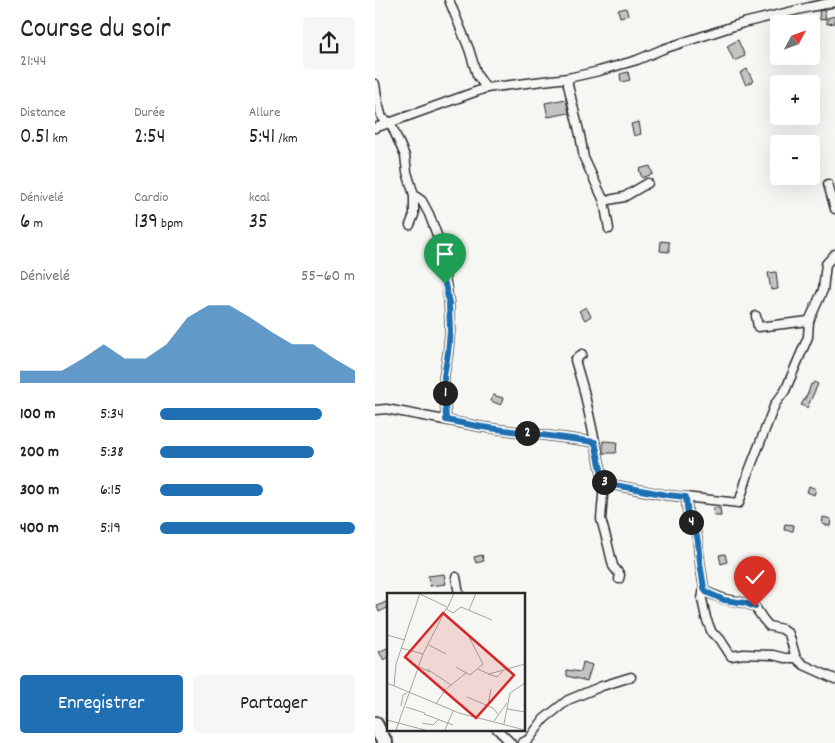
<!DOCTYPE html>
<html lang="fr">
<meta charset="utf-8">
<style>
body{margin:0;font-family:Dekko,sans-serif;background:#f6f6f6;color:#202124;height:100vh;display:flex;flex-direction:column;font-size:19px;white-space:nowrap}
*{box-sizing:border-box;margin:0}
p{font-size:16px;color:#757577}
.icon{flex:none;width:28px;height:28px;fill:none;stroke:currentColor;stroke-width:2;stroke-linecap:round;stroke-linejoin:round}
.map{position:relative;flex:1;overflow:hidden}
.details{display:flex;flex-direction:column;background:#fff;width:375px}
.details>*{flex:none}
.needle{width:32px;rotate:49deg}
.controls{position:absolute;left:395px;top:15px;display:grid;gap:10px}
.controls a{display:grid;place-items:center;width:50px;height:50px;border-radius:5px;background:#fff;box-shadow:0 5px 20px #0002;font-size:25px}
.pin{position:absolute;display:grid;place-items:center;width:42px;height:42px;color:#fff;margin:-51px -21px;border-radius:50% 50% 50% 0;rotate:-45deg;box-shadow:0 0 5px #0007}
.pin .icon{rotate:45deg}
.km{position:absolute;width:25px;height:25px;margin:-12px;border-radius:50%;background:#222;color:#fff;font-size:14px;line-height:25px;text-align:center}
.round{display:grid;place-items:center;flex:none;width:52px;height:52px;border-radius:5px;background:#f6f6f6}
.summary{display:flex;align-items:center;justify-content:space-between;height:85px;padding:0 20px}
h1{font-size:28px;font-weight:600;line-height:38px}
.metrics{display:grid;grid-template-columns:repeat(3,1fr);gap:8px;height:85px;padding:5px 20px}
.metrics div{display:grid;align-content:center}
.metrics b{font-size:21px;font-weight:600}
.metrics small{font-size:14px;font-weight:400}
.metrics p{font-size:14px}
.chart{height:140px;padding:10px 20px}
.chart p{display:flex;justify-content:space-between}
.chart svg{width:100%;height:90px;margin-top:5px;fill:#1f6fb2;opacity:.7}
.action{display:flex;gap:10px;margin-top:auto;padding:10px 20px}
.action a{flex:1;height:58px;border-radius:5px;background:#1f6fb2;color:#fff;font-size:20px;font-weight:600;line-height:58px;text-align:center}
.action a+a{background:#f6f6f6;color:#202124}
ul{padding:0 20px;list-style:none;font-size:16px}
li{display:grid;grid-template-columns:80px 60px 1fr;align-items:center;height:38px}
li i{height:12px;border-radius:6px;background:#1f6fb2}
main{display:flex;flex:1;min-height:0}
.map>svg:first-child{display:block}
.building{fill:#c3c3c0;stroke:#2b2b2b}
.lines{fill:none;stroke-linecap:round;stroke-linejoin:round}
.street-casing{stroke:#2b2b2b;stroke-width:11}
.highway-casing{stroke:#2b2b2b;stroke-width:18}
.street{stroke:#f6f6f2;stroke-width:8}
.highway{stroke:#f6f6f2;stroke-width:14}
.route-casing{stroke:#fff;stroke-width:10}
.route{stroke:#1f6fb2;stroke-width:6}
.inset-road{fill:none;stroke:#a5a5a2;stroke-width:1}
.view{fill:#d62828;fill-opacity:0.15;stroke:#d62828;stroke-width:2.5}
.inset-edge{fill:none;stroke:#2b2b2b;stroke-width:2.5}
</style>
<main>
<section class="details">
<div class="summary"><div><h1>Course du soir</h1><p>21:44</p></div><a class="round"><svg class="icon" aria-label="share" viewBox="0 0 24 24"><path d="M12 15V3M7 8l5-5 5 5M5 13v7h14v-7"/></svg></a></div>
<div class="metrics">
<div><p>Distance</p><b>0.51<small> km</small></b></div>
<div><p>Durée</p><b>2:54</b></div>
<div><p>Allure</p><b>5:41<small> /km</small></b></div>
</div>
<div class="metrics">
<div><p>Dénivelé</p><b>6<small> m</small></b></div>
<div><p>Cardio</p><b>139<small> bpm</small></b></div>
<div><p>kcal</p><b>35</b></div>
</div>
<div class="chart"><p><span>Dénivelé</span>55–60 m</p>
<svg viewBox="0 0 160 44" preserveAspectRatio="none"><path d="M0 44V38L10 38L20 38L30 32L40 25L50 32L60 32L70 25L80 12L90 6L100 6L110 12L120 19L130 25L140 25L150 32L160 38V44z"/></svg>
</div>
<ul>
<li><b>100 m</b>5:34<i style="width:83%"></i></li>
<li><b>200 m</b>5:38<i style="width:79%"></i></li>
<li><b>300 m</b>6:15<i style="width:53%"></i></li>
<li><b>400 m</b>5:19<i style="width:100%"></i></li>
</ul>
<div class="action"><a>Enregistrer</a><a>Partager</a></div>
</section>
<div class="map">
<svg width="460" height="743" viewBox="0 0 460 743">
<rect width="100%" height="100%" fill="#f6f6f2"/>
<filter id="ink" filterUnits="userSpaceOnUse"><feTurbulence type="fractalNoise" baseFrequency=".02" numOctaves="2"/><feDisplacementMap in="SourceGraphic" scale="10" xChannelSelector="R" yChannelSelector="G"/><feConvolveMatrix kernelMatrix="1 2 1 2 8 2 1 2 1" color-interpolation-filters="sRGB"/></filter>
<g filter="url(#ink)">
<g class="building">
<polygon points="251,8 253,15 245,17 243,10"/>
<polygon points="449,10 451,19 445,20 444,11"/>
<polygon points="460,16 460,23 452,24 452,18"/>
<polygon points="363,40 370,56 359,61 352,46"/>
<polygon points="372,69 378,81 371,85 365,73"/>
<polygon points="253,72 255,80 246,82 245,74"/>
<polygon points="191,99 194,113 173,117 170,103"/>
<polygon points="264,122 266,134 259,136 256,124"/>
<polygon points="275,166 278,174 267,178 264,169"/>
<polygon points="286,241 294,242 294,252 285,251"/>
<polygon points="401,272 403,289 396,290 393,273"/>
<polygon points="211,307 216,316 210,320 204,311"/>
<polygon points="439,382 443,384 432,408 426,405 433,393 436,384 437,385"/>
<polygon points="118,395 128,398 126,405 116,401"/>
<polygon points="228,441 242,442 241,453 228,453"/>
<polygon points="434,486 441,489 439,495 432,492"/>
<polygon points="338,508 345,508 346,516 339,516"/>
<polygon points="448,517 456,519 455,526 447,524"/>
<polygon points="410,524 419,525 418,531 409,530"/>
<polygon points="350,554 352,562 346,564 344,555"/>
<polygon points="107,555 109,561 101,563 99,557"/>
<polygon points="69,574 71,584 55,586 53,576"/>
<polygon points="11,602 14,607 4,612 2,606"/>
<polygon points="14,647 14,657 9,660 4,652"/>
<polygon points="208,662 217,665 212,681 192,676 192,670 206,672"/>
</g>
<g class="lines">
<g class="street-casing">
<g id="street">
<polyline points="74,0 94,49 102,75 111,88"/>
<polyline points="193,78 193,85 205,135 209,158 229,201 234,229"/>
<polyline points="0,84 3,103 7,118 15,122 30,156 32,172 39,195 39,215 35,225"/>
<polyline points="0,128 111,88 193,78 224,71 262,60 288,49 368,23 435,7 460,2"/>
<polyline points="453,184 460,209"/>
<polyline points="39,195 47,201 54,214 62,235 66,250 74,303 75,331 73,353 69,376 71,420"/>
<polyline points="229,201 249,197 273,183"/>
<polyline points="381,316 383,327 434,321"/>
<polyline points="207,354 200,360 209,391 229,483 291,495 364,503 374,471 400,404 410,391 433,337 434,321 448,290 451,264 460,254"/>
<polyline points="0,410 11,409 107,427 220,442"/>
<polyline points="229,483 226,519 232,541 238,566 245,575 244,579"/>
<polyline points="311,497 313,516 321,532 323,543 325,563 329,588 331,592 349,599 370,603 380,607 388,619 394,626 407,629 414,634 421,658 429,665 460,679"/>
<polyline points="81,577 84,594"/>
<polyline points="329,588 327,599 331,618 337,633 345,639 356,656 369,654 398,655 410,658 421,658"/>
<polyline points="122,729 136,743"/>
<polyline points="147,743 154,739 169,719 193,700 227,686 256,677"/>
</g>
</g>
<g class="highway-casing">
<polyline id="highway" points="0,724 10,743"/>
</g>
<use href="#street" class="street"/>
<use href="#highway" class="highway"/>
</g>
</g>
<g class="lines" filter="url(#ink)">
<g class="route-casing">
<polyline id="route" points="70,284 74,303 75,331 73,353 69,376 71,420 107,427 220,442 229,483 292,495 311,497 313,516 321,532 323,542 325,563 329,588 331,592 349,600 370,603 380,607"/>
</g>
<use href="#route" class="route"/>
</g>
<g transform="translate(12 593)">
<rect width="138" height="138" fill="#f6f6f2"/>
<path class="inset-road" d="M33 1 60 14M60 16 67 0M82 17 89 0M0 42 18 47M42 52 59 61M14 55 36 61M26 71 43 79M69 74 83 82 96 71 80 40 73 36M40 76 64 92M91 76 102 81 138 71M101 81 110 84 116 78M0 90 72 120 138 137M7 93 9 71 33 0M80 104 106 115 111 121M49 111 58 97 79 80M101 112 104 96M14 113 16 102 20 100M19 114 38 120M120 116 138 119M37 121 66 132M0 127 38 137M107 128 120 110M35 130 46 132 51 127M117 131 123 100 138 90M9 137 36 61 59 16 66 20 74 14 105 27M58 137 66 118"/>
<path class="view" d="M56 20 127 82 89 125 18 64Z"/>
<rect width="138" height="138" class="inset-edge"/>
</g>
</svg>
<div class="controls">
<a><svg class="needle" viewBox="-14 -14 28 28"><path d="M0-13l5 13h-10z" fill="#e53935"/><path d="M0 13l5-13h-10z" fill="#757577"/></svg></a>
<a>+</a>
<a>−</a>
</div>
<div class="pin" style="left:70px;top:284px;background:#1e9e55"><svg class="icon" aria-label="arrive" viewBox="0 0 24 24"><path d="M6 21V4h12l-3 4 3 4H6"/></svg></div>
<div class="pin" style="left:380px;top:607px;background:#d93025"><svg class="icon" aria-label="check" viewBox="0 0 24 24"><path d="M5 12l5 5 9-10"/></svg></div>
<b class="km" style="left:70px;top:393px">1</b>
<b class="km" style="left:152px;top:433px">2</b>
<b class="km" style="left:229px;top:482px">3</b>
<b class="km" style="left:316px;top:522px">4</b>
</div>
</main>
